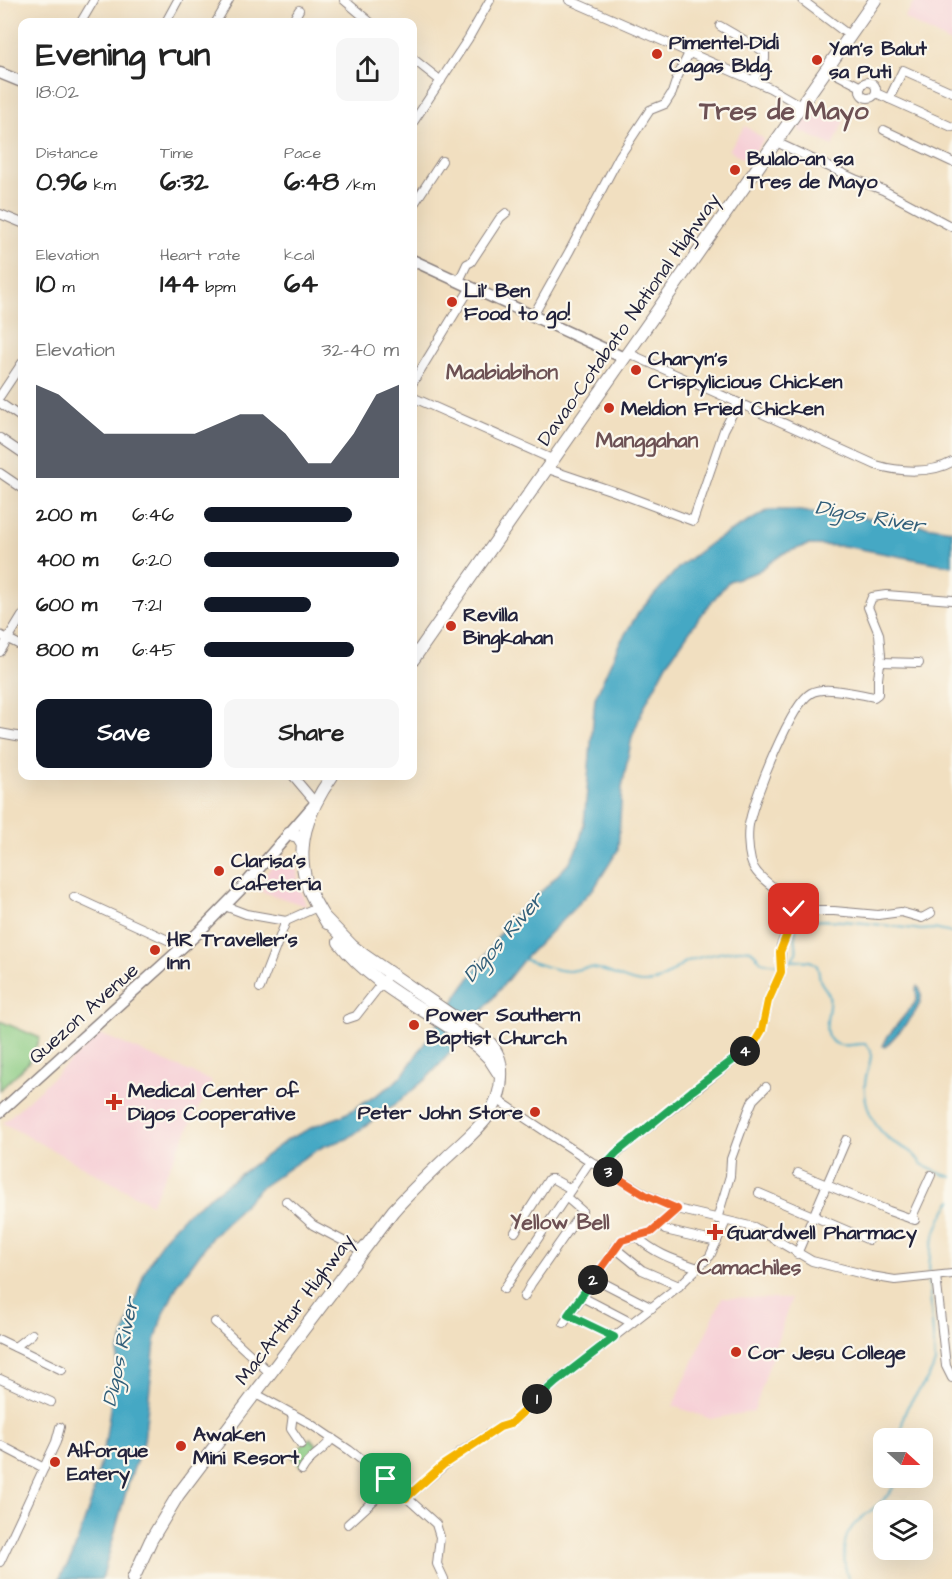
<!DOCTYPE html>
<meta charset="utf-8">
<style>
body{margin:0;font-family:"Architects Daughter",sans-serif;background:#f6f6f6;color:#222;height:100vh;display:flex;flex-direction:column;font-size:22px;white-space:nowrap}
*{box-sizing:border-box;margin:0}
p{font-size:20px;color:#767676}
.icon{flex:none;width:33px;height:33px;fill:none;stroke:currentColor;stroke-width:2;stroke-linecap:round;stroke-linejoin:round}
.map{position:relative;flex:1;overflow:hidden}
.panel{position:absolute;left:18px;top:18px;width:399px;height:762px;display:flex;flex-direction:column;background:#fff;border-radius:12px;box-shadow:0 6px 24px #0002}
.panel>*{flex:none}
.needle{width:39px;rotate:111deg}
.tools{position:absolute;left:873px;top:1428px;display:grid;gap:12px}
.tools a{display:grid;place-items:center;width:60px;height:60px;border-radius:12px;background:#fff;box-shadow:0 6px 24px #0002;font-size:30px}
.pin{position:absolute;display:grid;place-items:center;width:51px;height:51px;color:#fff;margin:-26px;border-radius:12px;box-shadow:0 3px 9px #0006}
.km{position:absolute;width:30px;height:30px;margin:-15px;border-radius:50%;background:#222;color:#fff;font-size:16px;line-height:30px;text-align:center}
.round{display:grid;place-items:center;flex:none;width:63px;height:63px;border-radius:12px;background:#f6f6f6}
.overview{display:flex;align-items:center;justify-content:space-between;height:102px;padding:0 18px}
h1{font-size:33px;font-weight:800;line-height:45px}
.metrics{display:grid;grid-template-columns:repeat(3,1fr);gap:9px;height:102px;padding:6px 18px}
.metrics div{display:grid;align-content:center}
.metrics b{font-size:26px;font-weight:800}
.metrics small{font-size:16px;font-weight:400}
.metrics p{font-size:16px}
.chart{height:168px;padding:12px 18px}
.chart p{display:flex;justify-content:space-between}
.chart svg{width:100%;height:108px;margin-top:6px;fill:#111827;opacity:.7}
.primary-button{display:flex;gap:12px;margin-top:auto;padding:12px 18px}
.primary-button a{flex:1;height:69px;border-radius:12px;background:#111827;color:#fff;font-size:24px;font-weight:800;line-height:69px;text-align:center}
.primary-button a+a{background:#f6f6f6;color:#222}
ul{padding:0 18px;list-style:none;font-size:20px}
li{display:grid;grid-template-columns:96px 72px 1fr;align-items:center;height:45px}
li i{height:15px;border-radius:8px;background:#111827}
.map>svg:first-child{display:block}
.built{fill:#f6cfd6}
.green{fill:#8acb82;stroke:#56765e;stroke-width:1.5}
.water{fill:#44a8c4;stroke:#336580;stroke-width:1.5}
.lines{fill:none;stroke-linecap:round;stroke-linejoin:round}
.stream{stroke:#44a8c4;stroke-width:2}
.minor-casing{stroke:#8a807e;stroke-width:10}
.major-casing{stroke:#8a807e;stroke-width:13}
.highway-casing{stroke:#8a807e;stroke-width:14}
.minor{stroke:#fff;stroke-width:8}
.major{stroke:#fff;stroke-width:10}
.highway{stroke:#fff;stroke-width:12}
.split-1-casing{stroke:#fff;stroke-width:12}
.split-2-casing{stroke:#fff;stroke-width:12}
.split-3-casing{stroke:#fff;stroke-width:12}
.split-4-casing{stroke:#fff;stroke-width:12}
.split-5-casing{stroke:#fff;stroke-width:12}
.split-1{stroke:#f5b400;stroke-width:8}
.split-2{stroke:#22a559;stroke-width:8}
.split-3{stroke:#f0652b;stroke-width:8}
.split-4{stroke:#22a559;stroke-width:8}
.split-5{stroke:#f5b400;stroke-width:8}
.poi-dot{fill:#c8321e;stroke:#fbf7ec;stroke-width:2}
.labels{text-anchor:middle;stroke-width:4.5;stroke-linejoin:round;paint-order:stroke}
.poi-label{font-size:20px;font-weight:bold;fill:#22223b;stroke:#fbf7ec;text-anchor:start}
.street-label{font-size:20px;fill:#22223b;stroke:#fbf7ec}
.neighbourhood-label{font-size:21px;font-weight:bold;fill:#6d5154;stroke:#fbf7ec}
.water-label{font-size:21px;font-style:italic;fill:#315e79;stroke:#fbf7ec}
.district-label{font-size:26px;font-weight:bold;fill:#6d5154;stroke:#fbf7ec}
</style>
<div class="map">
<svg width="952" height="1579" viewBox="0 0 952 1579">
<rect width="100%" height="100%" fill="#fbf7ec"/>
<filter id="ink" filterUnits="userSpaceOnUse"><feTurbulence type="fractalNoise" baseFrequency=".0167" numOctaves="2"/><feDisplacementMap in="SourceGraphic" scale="12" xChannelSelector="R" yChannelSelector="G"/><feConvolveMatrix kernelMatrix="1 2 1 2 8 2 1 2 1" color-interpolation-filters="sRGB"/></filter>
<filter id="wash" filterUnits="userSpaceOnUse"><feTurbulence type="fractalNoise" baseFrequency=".008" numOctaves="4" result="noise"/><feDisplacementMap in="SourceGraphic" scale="24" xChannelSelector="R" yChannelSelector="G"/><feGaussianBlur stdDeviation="1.35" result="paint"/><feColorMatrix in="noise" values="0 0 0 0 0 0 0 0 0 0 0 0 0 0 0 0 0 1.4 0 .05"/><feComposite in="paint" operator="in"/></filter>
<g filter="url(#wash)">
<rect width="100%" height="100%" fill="#f1dfc0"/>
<g class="built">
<polygon points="916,0 952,0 952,44 904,18"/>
<polygon points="812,107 844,121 833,146 798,130"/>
<polygon points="745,126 764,139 748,162 729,150"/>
<polygon points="281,855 296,862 298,881 306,906 254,889"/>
<polygon points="100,1034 212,1081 151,1204 3,1123"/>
<polygon points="722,1298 791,1299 754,1411 711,1419 673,1406"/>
</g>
<g class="green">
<polygon points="0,1021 40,1038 28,1063 0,1090"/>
<polygon points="311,1438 320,1449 300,1466 291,1455"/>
</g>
<g class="water">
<polygon points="769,510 793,510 829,515 871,518 952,530 952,566 844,546 808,545 784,553 757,572 729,581 700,616 667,664 644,707 632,737 622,788 618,850 595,887 524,959 442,1062 426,1079 397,1103 347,1139 324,1146 307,1156 260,1188 212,1237 178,1284 161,1320 155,1342 144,1441 129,1481 102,1579 59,1579 72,1557 91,1502 105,1444 118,1353 144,1273 163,1239 186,1214 287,1140 319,1124 342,1116 364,1103 391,1086 404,1073 511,918 546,887 569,863 579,844 584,824 595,698 619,644 638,613 679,567 712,542"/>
<path d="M917 986C934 1001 896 1034 885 1047L883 1046 888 1036 917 1000 916 989Z"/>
</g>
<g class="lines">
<g class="stream">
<path d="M522 959C537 963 552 970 567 971 577 971 585 966 594 968 615 972 635 989 657 981 668 977 677 966 688 961 698 957 743 947 751 950L762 962 778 964"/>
<path d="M790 961C798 961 812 958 817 966 819 970 819 976 820 980 822 986 828 990 829 996 832 1010 819 1032 833 1042 842 1049 854 1043 865 1044L871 1050C872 1060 868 1067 866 1077 861 1102 873 1128 893 1142 898 1146 904 1147 909 1151 915 1154 918 1160 922 1164 931 1171 942 1174 952 1177"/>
<path d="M785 963 790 961 796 953C798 944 792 935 797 926 806 912 902 928 921 930L934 929 952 933"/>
<path d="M929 1273C929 1245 937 1223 952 1200"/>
<path d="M902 1438C899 1398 926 1394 935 1362L929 1281"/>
<path d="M848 1579C830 1510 878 1525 898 1478"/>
</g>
</g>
</g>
<g filter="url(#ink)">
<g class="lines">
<g class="minor-casing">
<g id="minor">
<polyline points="344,0 370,22"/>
<polyline points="569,0 770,88 801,106"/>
<polyline points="802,0 850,36"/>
<polyline points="81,22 94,0"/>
<polyline points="166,22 178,0"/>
<polyline points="216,22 229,0"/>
<polyline points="292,22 299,10"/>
<polyline points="720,26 765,52 765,59 753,81"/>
<polyline points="412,58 441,81"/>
<polyline points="827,69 861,87"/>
<circle cx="868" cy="90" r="8"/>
<polyline points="876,93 952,127"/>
<polyline points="889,99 903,70 952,92"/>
<polyline points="412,124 468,39 490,0"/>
<polyline points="884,130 952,162"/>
<polyline points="776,142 857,180 883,190 952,227"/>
<polyline points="412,207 442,161"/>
<polyline points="0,214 22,223"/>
<polyline points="459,281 467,264 471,262 500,218 506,213"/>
<polyline points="533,316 570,250 619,157 650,110 665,104 672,93 677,78 689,53"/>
<path d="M628 353 876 465C899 472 931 474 952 462"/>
<polyline points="412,384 471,287"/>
<polyline points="0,396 22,363"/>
<polyline points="412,397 554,460"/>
<polyline points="0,403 22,418"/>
<polyline points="0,438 22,453"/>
<polyline points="548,469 616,492 693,521 724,430 738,403"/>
<polyline points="0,473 22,488"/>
<polyline points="0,635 22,646"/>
<polyline points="0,652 22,616"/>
<polyline points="881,662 919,663"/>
<polyline points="0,733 22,737"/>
<polyline points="293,776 315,802"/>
<polyline points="74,897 183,947"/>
<polyline points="225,906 246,914 286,921"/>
<polyline points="794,916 818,911 834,911 878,915 901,912 922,918 931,913"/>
<polyline points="260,988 286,921 317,907"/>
<polyline points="347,1019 356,1016 385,979"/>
<polyline points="498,1100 590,1161 647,1195 677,1209 754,1227 812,1261 871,1276 895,1280 952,1274"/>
<path d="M601 1168 631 1141 745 1051 755 1042 762 1030 768 1001 781 972V946L794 912C789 891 757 883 751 861 748 849 747 831 750 820 755 796 791 704 811 693 825 685 857 694 874 697L878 694V679L881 655 879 634 868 607 872 597 886 595 952 600"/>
<polyline points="798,1173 889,1211 915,1220"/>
<polyline points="759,1193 869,1240"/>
<polyline points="286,1201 313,1225 362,1251"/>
<polyline points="717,1219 730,1176 731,1159 748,1112 753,1100 766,1087"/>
<polyline points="911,1219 931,1175"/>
<polyline points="660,1224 665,1230 717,1242"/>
<polyline points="515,1232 549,1179 553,1179 571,1189"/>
<polyline points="637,1237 651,1232 677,1209"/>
<polyline points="615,1248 642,1270 679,1286"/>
<polyline points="797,1254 846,1140"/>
<polyline points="936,1276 946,1366 952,1378"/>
<polyline points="594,1278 652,1308"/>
<polyline points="504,1289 590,1161"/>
<polyline points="524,1297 531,1284 582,1211 566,1197"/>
<polyline points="582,1297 632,1323"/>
<polyline points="568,1315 614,1337"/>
<polyline points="215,1322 270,1373"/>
<path d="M564 1323 622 1240 637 1237C655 1254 675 1260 698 1268"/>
<polyline points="0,1340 62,1370"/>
<polyline points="15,1347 32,1334"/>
<polyline points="0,1379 51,1402"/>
<polyline points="254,1393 309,1423 349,1450 386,1479 436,1524 440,1537 437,1564 444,1579"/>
<polyline points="293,1414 291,1429 301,1444"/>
<polyline points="0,1445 44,1468"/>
<path d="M302 1470C309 1456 325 1451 332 1438"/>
<polyline points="406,1498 459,1453 500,1427 510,1424 556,1382 679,1286 710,1256 726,1221"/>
<polyline points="348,1524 384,1491 386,1487 384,1477"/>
<polyline points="0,1562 56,1442 60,1427"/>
</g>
</g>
<g class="major-casing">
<g id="major">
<polyline points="0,73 22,82"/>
<polyline points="412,260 624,358"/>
<polyline points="0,1112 198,933 242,888 312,807"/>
</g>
</g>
<g class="highway-casing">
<g id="highway">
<polyline points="412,661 875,0"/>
<polyline points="289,834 298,836 303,844"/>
<path d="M327 923C321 912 314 902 309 890 293 848 308 810 332 776"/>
<path d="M339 942C375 989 433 1012 479 1048L489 1058 500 1075"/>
<path d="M133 1579 151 1540 178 1495 393 1211C410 1192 428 1175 446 1158 471 1134 501 1114 501 1077 502 1061 497 1050 486 1039L365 956 352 946 324 917"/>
</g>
</g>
<use href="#minor" class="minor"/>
<use href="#major" class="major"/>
<use href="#highway" class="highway"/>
</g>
</g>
<g class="lines" filter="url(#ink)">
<g class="split-1-casing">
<polyline id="split-1" points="386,1479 406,1498 443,1465 500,1427 510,1424 537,1399"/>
</g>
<g class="split-2-casing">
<polyline id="split-2" points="537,1399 556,1382 614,1337 568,1315 593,1280"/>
</g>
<g class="split-3-casing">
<polyline id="split-3" points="593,1280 622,1240 651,1232 677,1209 647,1196 608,1172"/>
</g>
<g class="split-4-casing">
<polyline id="split-4" points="608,1172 602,1168 616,1153 692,1091 745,1051"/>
</g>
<g class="split-5-casing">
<polyline id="split-5" points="745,1051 755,1042 762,1030 768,1001 781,972 780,952 794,916 794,909"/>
</g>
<use href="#split-1" class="split-1"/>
<use href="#split-2" class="split-2"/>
<use href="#split-3" class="split-3"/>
<use href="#split-4" class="split-4"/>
<use href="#split-5" class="split-5"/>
</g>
<g class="poi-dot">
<circle cx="657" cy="54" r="6"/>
<circle cx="817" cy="60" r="6"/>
<circle cx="735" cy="170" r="6"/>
<circle cx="452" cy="302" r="6"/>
<circle cx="636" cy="370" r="6"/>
<circle cx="609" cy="408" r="6"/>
<circle cx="451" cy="626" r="6"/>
<circle cx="219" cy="871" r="6"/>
<circle cx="155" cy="950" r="6"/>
<circle cx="414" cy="1025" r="6"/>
<path d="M111 1093h6v6h6v6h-6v6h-6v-6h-6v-6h6z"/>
<circle cx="535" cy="1112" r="6"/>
<path d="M712 1223h6v6h6v6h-6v6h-6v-6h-6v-6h6z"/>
<circle cx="736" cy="1352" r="6"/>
<circle cx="181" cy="1446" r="6"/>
<circle cx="55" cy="1462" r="6"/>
</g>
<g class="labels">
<g class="poi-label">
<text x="669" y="49">Pimentel-Didi<tspan x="669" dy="23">Cagas Bldg.</tspan></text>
<text x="829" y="55">Yan's Balut<tspan x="829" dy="23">sa Puti</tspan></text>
<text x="747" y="165">Bulalo-an sa<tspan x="747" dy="23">Tres de Mayo</tspan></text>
<text x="464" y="297">Lil' Ben<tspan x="464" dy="23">Food to go!</tspan></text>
<text x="648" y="365">Charyn's<tspan x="648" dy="23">Crispylicious Chicken</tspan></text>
<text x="621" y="415">Meldion Fried Chicken</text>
<text x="463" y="621">Revilla<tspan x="463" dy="23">Bingkahan</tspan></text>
<text x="231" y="867">Clarisa's<tspan x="231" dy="23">Cafeteria</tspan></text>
<text x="167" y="946">HR Traveller's<tspan x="167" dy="23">Inn</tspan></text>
<text x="426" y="1021">Power Southern<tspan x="426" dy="23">Baptist Church</tspan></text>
<text x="128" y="1097">Medical Center of<tspan x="128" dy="23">Digos Cooperative</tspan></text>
<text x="523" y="1119" text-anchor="end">Peter John Store</text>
<text x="727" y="1239">Guardwell Pharmacy</text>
<text x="748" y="1359">Cor Jesu College</text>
<text x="193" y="1441">Awaken<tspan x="193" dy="23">Mini Resort</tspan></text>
<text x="67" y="1457">Alforque<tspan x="67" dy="23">Eatery</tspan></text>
</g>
<g class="street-label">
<text transform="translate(628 319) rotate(-55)" y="7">Davao-Cotabato National Highway</text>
<text transform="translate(83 1013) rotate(-42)" y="7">Quezon Avenue</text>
<text transform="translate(294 1309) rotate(-53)" y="7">MacArthur Highway</text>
</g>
<g class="neighbourhood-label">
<text x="502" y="379">Maabiabihon</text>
<text x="647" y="447">Manggahan</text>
<text x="560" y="1229">Yellow Bell</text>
<text x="749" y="1274">Camachiles</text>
</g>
<g class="water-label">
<text transform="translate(870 516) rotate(10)" y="7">Digos River</text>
<text transform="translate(503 937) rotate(-49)" y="7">Digos River</text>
<text transform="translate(120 1352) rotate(-78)" y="7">Digos River</text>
</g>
<g class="district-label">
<text x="784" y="119">Tres de Mayo</text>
</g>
</g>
</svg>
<div class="tools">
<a><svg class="needle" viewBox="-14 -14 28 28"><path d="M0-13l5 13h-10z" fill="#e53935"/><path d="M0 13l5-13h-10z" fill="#767676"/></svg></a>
<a><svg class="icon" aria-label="layers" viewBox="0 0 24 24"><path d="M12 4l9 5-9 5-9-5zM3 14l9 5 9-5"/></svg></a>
</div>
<div class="pin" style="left:386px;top:1479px;background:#1e9e55"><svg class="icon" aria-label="arrive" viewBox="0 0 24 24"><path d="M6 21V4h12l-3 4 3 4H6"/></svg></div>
<div class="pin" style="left:794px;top:909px;background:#d93025"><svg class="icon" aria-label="check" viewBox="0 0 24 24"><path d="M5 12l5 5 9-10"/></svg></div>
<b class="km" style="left:537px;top:1399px">1</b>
<b class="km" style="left:593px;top:1280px">2</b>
<b class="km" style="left:608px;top:1172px">3</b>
<b class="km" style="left:745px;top:1051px">4</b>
<section class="panel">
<div class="overview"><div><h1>Evening run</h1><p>18:02</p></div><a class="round"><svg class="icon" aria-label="share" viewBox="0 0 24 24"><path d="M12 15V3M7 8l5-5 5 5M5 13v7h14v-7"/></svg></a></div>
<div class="metrics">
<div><p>Distance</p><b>0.96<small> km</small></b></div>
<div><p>Time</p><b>6:32</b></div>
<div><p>Pace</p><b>6:48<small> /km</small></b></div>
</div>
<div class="metrics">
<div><p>Elevation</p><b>10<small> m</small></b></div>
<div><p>Heart rate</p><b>144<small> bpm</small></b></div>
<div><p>kcal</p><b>64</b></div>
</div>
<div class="chart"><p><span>Elevation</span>32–40 m</p>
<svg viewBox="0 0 160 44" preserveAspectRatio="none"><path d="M0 44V6L10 10L20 18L30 26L40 26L50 26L60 26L70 26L80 22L90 18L100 18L110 26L120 38L130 38L140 26L150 10L160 6V44z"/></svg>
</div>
<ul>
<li><b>200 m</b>6:46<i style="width:76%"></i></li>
<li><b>400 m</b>6:20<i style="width:100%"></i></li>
<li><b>600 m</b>7:21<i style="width:55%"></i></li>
<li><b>800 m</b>6:45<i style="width:77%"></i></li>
</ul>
<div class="primary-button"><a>Save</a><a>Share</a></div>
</section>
</div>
